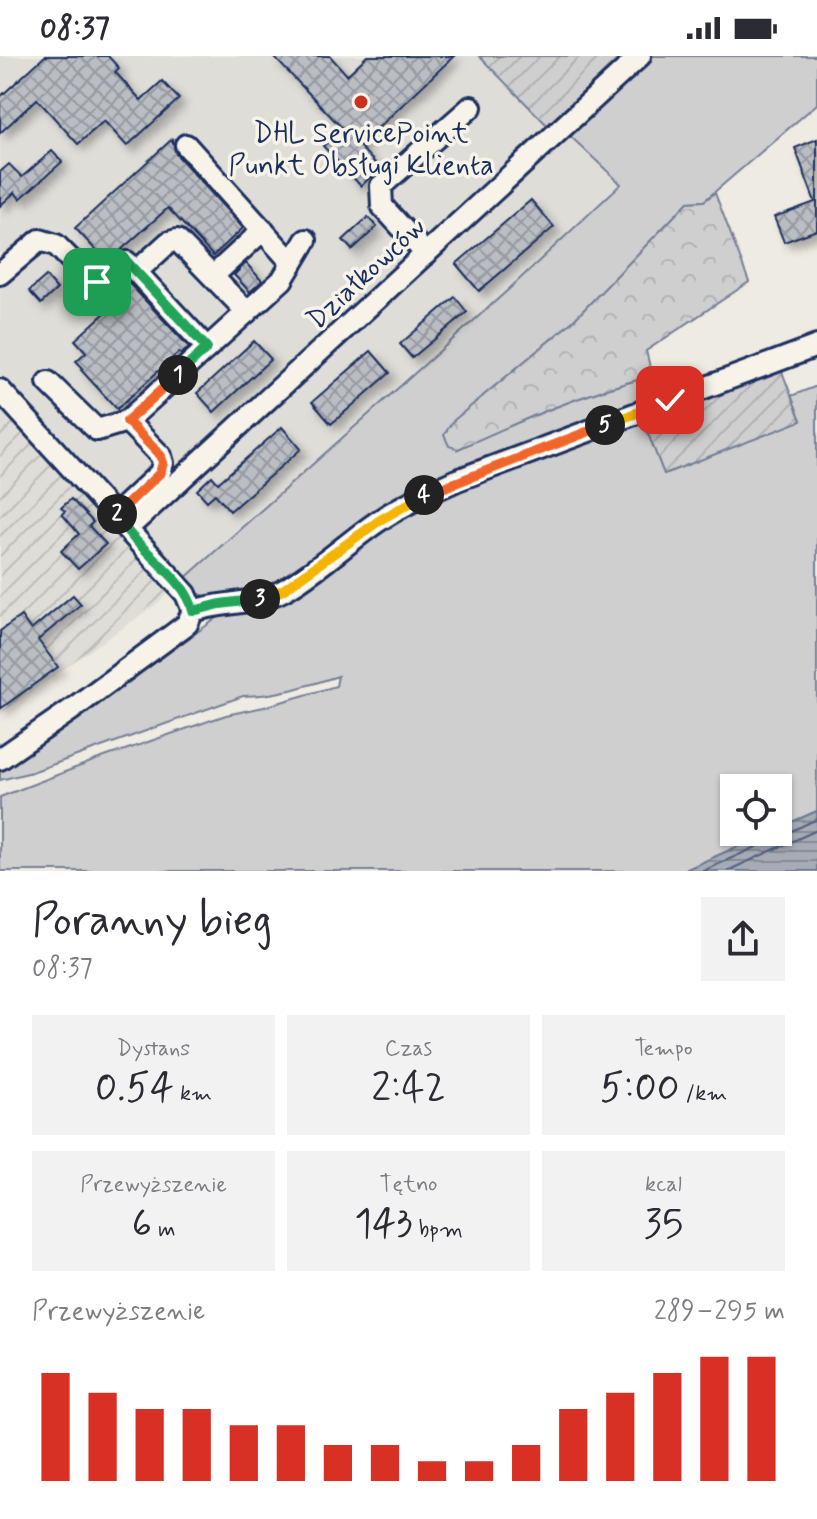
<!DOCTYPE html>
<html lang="pl">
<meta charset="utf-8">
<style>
body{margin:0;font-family:Mynerve,sans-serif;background:#f2f2f3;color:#2b2b33;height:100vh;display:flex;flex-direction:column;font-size:30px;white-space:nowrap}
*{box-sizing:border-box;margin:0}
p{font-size:26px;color:#7c7c81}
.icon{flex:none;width:44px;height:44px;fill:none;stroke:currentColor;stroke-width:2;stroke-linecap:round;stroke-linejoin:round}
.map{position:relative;height:815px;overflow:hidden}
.panel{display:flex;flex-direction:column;background:#fff;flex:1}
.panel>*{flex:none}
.fabs{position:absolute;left:720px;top:718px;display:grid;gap:16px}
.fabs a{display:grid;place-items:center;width:72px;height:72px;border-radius:0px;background:#fff;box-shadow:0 2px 6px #0004;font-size:40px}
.pin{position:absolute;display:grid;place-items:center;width:68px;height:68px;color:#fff;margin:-34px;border-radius:16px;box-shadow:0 4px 12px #0006}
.km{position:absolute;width:40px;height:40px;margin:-20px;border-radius:50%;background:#222;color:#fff;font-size:22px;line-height:40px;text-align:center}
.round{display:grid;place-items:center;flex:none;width:84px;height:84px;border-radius:0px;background:#f2f2f3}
.summary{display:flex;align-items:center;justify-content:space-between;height:136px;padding:0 32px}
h1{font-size:44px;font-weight:600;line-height:60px}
.stats{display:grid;grid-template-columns:repeat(3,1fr);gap:12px;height:136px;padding:8px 32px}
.stats div{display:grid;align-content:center;border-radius:0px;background:#f2f2f3;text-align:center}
.stats b{font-size:40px;font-weight:600}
.stats small{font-size:22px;font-weight:400}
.stats p{font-size:22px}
.chart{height:224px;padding:16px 32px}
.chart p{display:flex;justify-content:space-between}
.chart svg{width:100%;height:144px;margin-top:8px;stroke:#d93025;stroke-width:6}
.status{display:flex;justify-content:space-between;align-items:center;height:56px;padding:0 40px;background:#fff;direction:ltr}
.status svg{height:22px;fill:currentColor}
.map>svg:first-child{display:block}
.built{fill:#deddd8}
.industrial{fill:url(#industrial-furrows)}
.green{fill:#cfcfcf;stroke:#757f96;stroke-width:2}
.forest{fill:url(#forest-crowns);stroke:#757f96;stroke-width:2}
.garden{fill:url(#garden-furrows);stroke:#757f96;stroke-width:2}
.water{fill:url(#water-rules);stroke:#6e7992;stroke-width:2}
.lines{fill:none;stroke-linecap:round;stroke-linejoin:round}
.shore{stroke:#536181;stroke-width:2}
.building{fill:url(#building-cross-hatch);stroke:#1b2f5e;stroke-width:2;filter:url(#shadow)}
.minor-casing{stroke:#1b2f5e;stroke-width:26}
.minor{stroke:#f7f3e8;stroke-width:20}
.split-1-casing{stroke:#fff;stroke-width:16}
.split-2-casing{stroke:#fff;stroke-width:16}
.split-3-casing{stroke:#fff;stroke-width:16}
.split-4-casing{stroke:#fff;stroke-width:16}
.split-5-casing{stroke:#fff;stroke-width:16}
.split-6-casing{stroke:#fff;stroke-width:16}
.split-1{stroke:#22a559;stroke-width:10}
.split-2{stroke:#f0652b;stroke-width:10}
.split-3{stroke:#22a559;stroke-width:10}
.split-4{stroke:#f5b400;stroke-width:10}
.split-5{stroke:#f0652b;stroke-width:10}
.split-6{stroke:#f5b400;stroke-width:10}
.poi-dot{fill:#c8321e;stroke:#f7f3e8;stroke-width:3}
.labels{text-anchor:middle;stroke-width:7;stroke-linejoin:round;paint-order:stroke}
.poi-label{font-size:28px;fill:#1b2f5e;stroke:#f7f3e8}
.street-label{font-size:28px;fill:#1b2f5e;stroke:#f7f3e8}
</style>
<div class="status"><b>08:37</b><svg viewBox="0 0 49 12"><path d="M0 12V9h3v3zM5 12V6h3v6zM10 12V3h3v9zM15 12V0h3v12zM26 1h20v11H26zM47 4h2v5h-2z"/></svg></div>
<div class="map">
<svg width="817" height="815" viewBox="0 0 817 815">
<defs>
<pattern id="industrial-furrows" width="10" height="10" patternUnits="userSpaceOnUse" patternTransform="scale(2)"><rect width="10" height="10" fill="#deddd8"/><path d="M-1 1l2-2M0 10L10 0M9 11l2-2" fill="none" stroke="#bebebc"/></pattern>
<pattern id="forest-crowns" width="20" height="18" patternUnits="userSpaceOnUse" patternTransform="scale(2)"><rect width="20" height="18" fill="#cfcfcf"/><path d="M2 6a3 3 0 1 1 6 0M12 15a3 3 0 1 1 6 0" fill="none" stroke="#b1b2b4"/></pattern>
<pattern id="garden-furrows" width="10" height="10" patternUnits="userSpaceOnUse" patternTransform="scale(2)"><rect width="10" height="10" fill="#cfcfcf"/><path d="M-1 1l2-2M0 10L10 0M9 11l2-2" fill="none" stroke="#b1b2b4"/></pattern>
<pattern id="water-rules" width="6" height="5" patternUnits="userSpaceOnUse" patternTransform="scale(2)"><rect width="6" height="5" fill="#a6abb5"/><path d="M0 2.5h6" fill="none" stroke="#868c96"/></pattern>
<pattern id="building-cross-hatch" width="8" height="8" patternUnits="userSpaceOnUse" patternTransform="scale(2)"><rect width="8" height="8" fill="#babdc2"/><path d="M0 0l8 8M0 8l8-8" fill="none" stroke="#969aa1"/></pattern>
<filter id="shadow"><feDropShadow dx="6" dy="6" stdDeviation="4" flood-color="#0004"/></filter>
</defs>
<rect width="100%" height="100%" fill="#eeebe2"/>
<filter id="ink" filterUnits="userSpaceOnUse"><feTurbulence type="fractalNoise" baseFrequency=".0125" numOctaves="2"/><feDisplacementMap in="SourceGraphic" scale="16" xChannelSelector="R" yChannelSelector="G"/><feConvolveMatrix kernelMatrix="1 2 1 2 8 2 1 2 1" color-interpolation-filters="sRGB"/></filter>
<g filter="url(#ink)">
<polygon class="built" points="0,0 479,0 550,72 568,78 621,127 508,234 158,547 0,658"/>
<polygon class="industrial" points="12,362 170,536 0,658 0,373"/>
<g class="green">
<path d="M645 0H817V48L704 145 688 146 573 265 483 340 458 393C520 365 582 337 649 321L660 340 534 390 283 526C263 533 226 544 205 540 196 538 189 530 183 524L508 234 621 128 568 78Z"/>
<path d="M817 330V755L778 772V732H734V776H770L683 815H0V741L96 704 226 659 264 651 336 630 338 620C306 630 277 640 243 640L32 716 0 724V716L217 562 223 555 270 552 403 458 447 436 642 362 664 418 801 364 791 340Z"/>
</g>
<path class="forest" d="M715 137 749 226 646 295 651 315 649 321C582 337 520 365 458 393L449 390 444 379 453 365 573 265 688 146 704 145Z"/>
<g class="garden">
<polygon points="479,0 629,0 550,72"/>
<polygon points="781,313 801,365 664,418 642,362"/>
</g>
<polygon class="water" points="817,755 817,815 683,815 770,776 778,776 778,772"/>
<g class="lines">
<g class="shore">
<polyline points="703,815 765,787 772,778 783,779 817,763"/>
<path d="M727 815C758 801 786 788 817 774"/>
</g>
</g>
<g class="building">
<polygon points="45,0 108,0 119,12 115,16 141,44 162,25 179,43 127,90 104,65 78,88 37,43 0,77 0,41"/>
<polygon points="273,0 330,0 347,19 367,0 454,0 359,90 380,112 361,130 323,90 342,72"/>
<polygon points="172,83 176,98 243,172 213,200 168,152 121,194 105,204 75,172"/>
<polygon points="817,83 817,174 784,186 774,161 815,146 795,92"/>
<polygon points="52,95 62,106 20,143 15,136 0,150 0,116 9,108 22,121"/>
<polygon points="531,144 554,171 479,235 456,208"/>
<polygon points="368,161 377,171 352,194 343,184"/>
<polygon points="246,207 262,225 250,236 234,219"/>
<polygon points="46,220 57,233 41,248 29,235"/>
<polygon points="124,222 189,291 181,299 179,296 117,353 81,314 83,312 76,305 86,296 75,284 106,256 97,246"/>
<polygon points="455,241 467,256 412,302 400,288"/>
<polygon points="254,285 271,303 214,356 197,337"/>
<polygon points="371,295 390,317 331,368 312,346"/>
<polygon points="282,371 301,393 230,455 215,438 207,445 197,434 212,420 218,427"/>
<polygon points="71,443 93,466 89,470 106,488 78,513 61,495 79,478 62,458 65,455 61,452"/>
<polygon points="73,539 81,548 38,584 58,611 0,653 0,575 21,560 31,574"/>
</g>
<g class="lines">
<g class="minor-casing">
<g id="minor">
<polyline points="186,89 292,207"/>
<polyline points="426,198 382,150 381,130 471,51"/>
<polyline points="137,215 169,186 177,184 247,256"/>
<polyline points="0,218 40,184 56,189 92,225 101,225 120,208 127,206 207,292"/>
<polyline points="213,220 263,174"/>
<polyline points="48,326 97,374 127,365"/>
<polyline points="0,334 186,538 193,555"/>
<polyline points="115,459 160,417 163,407 161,400 127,365 282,224 306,184"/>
<polyline points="127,473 640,0"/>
<path d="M0 703 71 654 187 568 193 555C222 545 257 549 284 534 318 515 347 486 380 464 404 448 430 436 457 424L817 290"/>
</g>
</g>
<use href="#minor" class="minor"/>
</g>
</g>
<g class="lines" filter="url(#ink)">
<g class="split-1-casing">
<polyline id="split-1" points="97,226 124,206 127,206 207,292 178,319"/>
</g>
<g class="split-2-casing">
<polyline id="split-2" points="117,458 160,417 163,407 161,400 127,365 178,319"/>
</g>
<g class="split-3-casing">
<path id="split-3" d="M117 458C130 491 186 519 193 555L220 548 260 543"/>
</g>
<g class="split-4-casing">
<polyline id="split-4" points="260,543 283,534 380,464 424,439"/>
</g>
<g class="split-5-casing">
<polyline id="split-5" points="424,439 605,369"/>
</g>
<g class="split-6-casing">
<polyline id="split-6" points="605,369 670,344"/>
</g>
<use href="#split-1" class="split-1"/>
<use href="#split-2" class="split-2"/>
<use href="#split-3" class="split-3"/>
<use href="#split-4" class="split-4"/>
<use href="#split-5" class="split-5"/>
<use href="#split-6" class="split-6"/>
</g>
<circle class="poi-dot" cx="361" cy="46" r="8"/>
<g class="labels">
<g class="poi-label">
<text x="361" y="86">DHL ServicePoint<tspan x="361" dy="32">Punkt Obsługi Klienta</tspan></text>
</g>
<g class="street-label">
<text transform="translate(365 216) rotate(-43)" y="10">Działkowców</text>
</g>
</g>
</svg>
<div class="fabs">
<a><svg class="icon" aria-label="locate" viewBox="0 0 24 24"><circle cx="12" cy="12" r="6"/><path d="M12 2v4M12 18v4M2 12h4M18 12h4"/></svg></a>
</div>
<div class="pin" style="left:97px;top:226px;background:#1e9e55"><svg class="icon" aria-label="arrive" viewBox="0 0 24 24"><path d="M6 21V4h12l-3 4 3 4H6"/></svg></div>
<div class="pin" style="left:670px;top:344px;background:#d93025"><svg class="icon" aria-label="check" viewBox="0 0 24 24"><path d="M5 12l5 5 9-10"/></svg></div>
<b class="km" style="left:178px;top:319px">1</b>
<b class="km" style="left:117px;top:458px">2</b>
<b class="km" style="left:260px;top:543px">3</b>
<b class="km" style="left:424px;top:439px">4</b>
<b class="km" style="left:605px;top:369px">5</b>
</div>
<section class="panel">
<div class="summary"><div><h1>Poranny bieg</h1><p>08:37</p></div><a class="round"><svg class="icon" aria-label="share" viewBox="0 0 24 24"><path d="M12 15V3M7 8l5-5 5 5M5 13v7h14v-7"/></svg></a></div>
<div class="stats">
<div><p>Dystans</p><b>0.54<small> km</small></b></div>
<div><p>Czas</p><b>2:42</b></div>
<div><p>Tempo</p><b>5:00<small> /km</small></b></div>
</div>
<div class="stats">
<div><p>Przewyższenie</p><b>6<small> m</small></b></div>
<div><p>Tętno</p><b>143<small> bpm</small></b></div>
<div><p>kcal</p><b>35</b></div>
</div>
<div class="chart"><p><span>Przewyższenie</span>289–295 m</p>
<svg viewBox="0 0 160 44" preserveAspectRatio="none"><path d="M5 44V11M15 44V17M25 44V22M35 44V22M45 44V27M55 44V27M65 44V33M75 44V33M85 44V38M95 44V38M105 44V33M115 44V22M125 44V17M135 44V11M145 44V6M155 44V6"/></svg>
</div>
</section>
